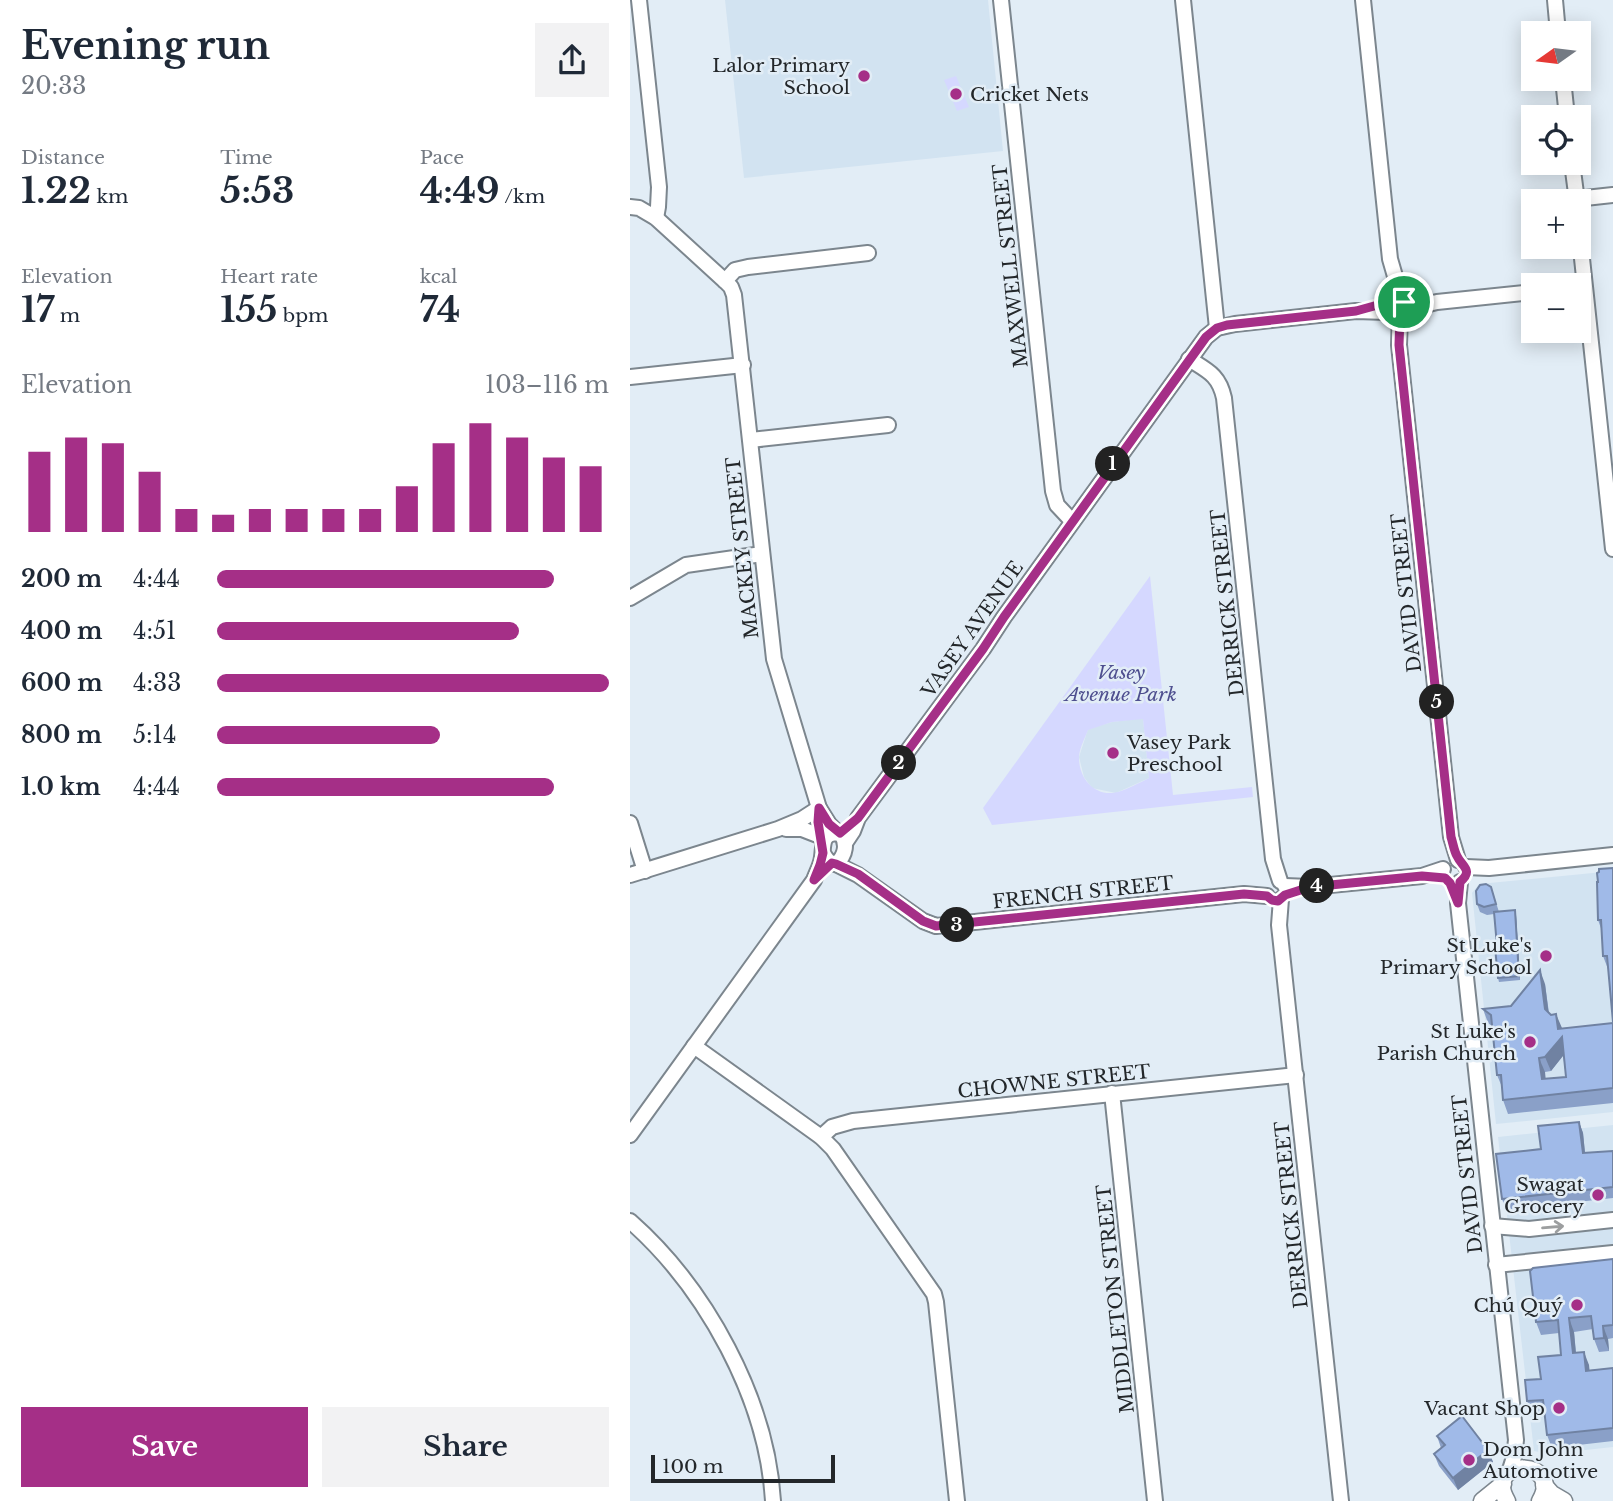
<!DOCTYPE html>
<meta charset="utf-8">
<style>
body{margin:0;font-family:"Libre Baskerville",serif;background:#f2f2f3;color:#1f2937;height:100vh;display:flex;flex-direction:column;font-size:26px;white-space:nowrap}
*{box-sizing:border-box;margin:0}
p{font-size:23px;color:#747a83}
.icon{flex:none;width:38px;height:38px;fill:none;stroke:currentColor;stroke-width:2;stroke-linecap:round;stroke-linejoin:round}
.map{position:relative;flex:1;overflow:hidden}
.side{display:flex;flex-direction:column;background:#fff;width:630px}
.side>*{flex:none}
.needle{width:46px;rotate:256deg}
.fabs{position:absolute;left:891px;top:21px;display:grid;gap:14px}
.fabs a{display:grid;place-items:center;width:70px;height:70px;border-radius:0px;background:#fff;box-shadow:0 4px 18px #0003;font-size:35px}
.scale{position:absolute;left:21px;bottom:18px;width:184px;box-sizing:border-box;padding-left:7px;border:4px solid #23272a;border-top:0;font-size:19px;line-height:24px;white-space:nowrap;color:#23272a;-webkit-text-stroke:5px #e2edf6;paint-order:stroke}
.pin{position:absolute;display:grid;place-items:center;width:60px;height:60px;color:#fff;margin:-30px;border:4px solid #fff;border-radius:50%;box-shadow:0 2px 7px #0007}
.km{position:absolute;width:35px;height:35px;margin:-18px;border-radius:50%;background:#222;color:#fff;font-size:19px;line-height:35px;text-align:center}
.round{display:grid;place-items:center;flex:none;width:74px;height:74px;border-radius:0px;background:#f2f2f3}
.overview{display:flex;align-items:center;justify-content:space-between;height:119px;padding:0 21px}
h1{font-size:38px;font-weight:700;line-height:52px}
.metrics{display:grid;grid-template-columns:repeat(3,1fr);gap:10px;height:119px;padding:7px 21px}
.metrics div{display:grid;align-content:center}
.metrics b{font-size:35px;font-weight:700}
.metrics small{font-size:19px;font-weight:400}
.metrics p{font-size:19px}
.chart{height:196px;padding:14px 21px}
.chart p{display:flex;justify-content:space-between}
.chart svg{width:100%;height:126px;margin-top:7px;stroke:#a52f87;stroke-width:6}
.action{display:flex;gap:14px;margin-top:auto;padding:14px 21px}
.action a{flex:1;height:80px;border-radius:0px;background:#a52f87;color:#fff;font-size:28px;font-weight:700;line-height:80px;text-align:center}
.action a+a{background:#f2f2f3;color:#1f2937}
ul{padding:0 21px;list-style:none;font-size:23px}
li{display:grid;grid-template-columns:112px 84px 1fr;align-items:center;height:52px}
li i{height:18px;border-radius:9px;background:#a52f87}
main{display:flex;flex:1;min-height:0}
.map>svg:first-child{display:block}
.built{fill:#d2e3f1}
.green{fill:#d5d8ff;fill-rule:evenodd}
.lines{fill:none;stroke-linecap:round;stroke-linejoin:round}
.minor-casing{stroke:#7c868e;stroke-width:18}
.tertiary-casing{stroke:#7c868e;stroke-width:19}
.minor{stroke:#fff;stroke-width:14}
.tertiary{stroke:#fff;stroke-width:16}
.wall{fill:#8aa0c8;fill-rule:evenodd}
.shaded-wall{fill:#7082a2}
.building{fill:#a0bae8;stroke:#7082a2;stroke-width:2;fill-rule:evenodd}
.oneway{stroke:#9c9e9f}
.route-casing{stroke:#fff;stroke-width:14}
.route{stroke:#a52f87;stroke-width:9}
.poi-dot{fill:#a52f87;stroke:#e2edf6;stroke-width:2.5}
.labels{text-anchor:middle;stroke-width:5;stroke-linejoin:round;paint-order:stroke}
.poi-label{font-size:19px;fill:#23272a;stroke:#e2edf6;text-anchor:end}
.street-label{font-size:19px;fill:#23272a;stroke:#e2edf6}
.park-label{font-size:19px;font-style:italic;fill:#4e4f8f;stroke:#e2edf6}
</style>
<main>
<section class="side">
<div class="overview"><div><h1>Evening run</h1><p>20:33</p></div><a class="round"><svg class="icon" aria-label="share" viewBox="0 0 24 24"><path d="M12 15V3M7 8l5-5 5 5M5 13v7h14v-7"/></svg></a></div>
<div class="metrics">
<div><p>Distance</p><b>1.22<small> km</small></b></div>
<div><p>Time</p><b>5:53</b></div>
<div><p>Pace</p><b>4:49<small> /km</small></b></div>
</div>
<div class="metrics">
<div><p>Elevation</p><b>17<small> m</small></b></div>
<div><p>Heart rate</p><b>155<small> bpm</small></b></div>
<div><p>kcal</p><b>74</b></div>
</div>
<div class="chart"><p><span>Elevation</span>103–116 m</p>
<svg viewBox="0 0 160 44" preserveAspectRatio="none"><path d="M5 44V16M15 44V11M25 44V13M35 44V23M45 44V36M55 44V38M65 44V36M75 44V36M85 44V36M95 44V36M105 44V28M115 44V13M125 44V6M135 44V11M145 44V18M155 44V21"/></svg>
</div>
<ul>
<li><b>200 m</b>4:44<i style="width:86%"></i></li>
<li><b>400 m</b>4:51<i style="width:77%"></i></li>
<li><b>600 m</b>4:33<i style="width:100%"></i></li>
<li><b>800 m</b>5:14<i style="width:57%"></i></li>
<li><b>1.0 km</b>4:44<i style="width:86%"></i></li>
</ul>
<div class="action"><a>Save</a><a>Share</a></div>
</section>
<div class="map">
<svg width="983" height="1501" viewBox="0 0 983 1501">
<rect width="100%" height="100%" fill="#e2edf6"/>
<g class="built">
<polygon points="95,0 358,0 373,151 114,178"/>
<polygon points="513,718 519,778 486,793 462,788 454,777 449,757 458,729 482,722"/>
<polygon points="983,871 983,1112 866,1124 842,893 849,884"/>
<polygon points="983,1125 983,1447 919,1454 904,1451 868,1137"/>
</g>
<g class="green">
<polygon points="326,76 339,107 327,111 314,80"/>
<path d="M520 576 543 795 622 787 623 797 362 825 353 808ZM513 719 519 778C509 783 498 789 488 792 465 798 448 778 449 756 450 747 455 738 458 730L482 722Z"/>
</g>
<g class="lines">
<g class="minor-casing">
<g id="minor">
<polyline points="9,0 29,187 28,207 26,218"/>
<polyline points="371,0 423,491 427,505 442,521"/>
<polyline points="553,0 587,328"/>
<polyline points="733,0 760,259 771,297"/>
<polyline points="925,0 928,33"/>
<polyline points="933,79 937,117"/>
<polyline points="942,163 947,201"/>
<polyline points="946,199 983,195"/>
<polyline points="0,207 9,208 26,218 95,281 101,287 104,295 144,659 189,808 199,824 207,832"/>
<polyline points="948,221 983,549"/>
<polyline points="95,281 105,270 118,267 238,253"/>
<circle cx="765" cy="306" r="10"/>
<polyline points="774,310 807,302 903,292"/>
<polyline points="770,315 769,345 821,837 828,860"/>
<path d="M559 359C578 371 589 375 594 398L643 859 650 881"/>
<polyline points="0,377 113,365"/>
<polyline points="121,440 258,425"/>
<polyline points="0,598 56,565 132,554"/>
<polyline points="0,823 15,871"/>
<polyline points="156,829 172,829 190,836"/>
<polyline points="215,843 223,831 228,818 353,649 374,617 576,337 587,328 605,324 726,311 756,312"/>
<polyline points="206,864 228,875 293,921 306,926 614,894 637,896"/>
<polyline points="836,867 859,868 983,855"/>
<polyline points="0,875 148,829 172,819 189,808"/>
<polyline points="830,882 828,903 886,1440 884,1457 879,1473"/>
<polyline points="655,886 680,887 792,876 813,869"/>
<polyline points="651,899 649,925 711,1501"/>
<polyline points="64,1046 191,1137 203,1149 304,1294 306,1302 327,1501"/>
<polyline points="482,1093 525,1501"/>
<path d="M0 1135 184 880C187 872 191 865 192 857 194 843 191 833 210 833 218 843 216 855 206 864 199 863 196 859 193 853"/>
<polyline points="191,1137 202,1127 223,1121 666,1075"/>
<path d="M0 1221C76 1288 137 1399 143 1501"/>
<polyline points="862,1226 899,1229 983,1220"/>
<polyline points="866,1265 983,1253"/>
</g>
</g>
<g class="tertiary-casing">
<g id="tertiary">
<polyline points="914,1485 922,1494 934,1501"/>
<polyline points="852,1501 873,1484"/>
<path d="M877 1501C851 1457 935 1458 910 1501"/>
</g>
</g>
<use href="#minor" class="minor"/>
<use href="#tertiary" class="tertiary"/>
</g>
<g class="wall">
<polygon points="968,882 978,969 973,956 972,931 968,920"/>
<polygon points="861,887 869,912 885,910 886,915 890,980 869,982 868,978 867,946 864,914 857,915 850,912 847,904"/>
<path d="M915 984 919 1013 932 1029 983 1023V1103L878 1114 873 1100 872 1087 867 1075 862 1026 858 1023 853 1009 881 1006ZM933 1055 936 1077 915 1079V1072L921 1071Z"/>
<polygon points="949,1122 953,1133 955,1153 983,1151 983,1198 876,1210 872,1199 911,1149"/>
<polygon points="983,1259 983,1338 978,1339 979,1351 969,1352 964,1339 963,1329 944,1332 946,1353 959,1365 959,1370 983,1368 983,1441 922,1448 917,1435 915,1413 902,1415 897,1401 911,1379 931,1355 929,1333 911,1335 906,1322"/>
<polygon points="807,1436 858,1450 863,1462 828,1490 809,1466 804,1454 811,1448"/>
</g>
<g class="shaded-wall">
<polygon points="885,910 886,915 890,980 889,976"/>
<polygon points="910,970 915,984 920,1024 915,1009"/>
<polygon points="926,1014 932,1028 937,1051 921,1071 915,1057 928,1029"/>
<polygon points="909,1058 915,1072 917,1093 912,1079"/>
<polygon points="949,1122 953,1133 956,1163 953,1153"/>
<polygon points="939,1318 944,1332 947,1366 943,1353"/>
<polygon points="973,1326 978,1339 979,1351 974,1338"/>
<polygon points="954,1352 959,1365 961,1384 956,1371"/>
<polygon points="858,1450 863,1462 828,1490 823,1478"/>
</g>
<g class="building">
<polygon points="983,868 983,1022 977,956 973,956 971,920 968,920 967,882 968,882 967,873 969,872 969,869"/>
<polygon points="856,884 861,887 866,904 854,907 847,904 846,891 850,885"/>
<polygon points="885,910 889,976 868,978 865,947 867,946 864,912"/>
<path d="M910 970 915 1009 921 1015 926 1014 928 1029 983 1023V1088L873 1100 871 1075H867L861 1015 853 1009 881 1006ZM932 1037 936 1077 912 1079 909 1058 915 1057Z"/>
<polygon points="949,1122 953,1153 983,1151 983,1187 872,1199 866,1154 911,1149 908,1126"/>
<polygon points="983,1259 983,1325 973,1326 974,1338 964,1339 961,1316 939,1318 943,1353 954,1352 956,1371 983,1368 983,1428 917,1435 913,1400 897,1401 895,1380 911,1379 908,1357 931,1355 928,1320 906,1322 900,1271 903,1268"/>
<polygon points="832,1416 858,1450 823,1478 804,1454 815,1445 807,1436"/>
</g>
<defs><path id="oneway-shaft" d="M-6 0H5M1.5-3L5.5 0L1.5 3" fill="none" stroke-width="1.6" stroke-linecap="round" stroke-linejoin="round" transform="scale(1.75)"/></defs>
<use class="oneway" href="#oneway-shaft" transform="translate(923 1227) rotate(-5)"/>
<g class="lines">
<g class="route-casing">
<path id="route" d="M764 296 771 297C776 303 777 310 770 315L769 345 821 837C823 843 824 851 827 856 832 867 844 870 830 882L828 903 820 883 815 878 792 876 680 887 655 895 648 901 642 900 637 896 614 894 306 926 293 921 228 874 206 864 202 863 184 880 190 865 193 853 188 822 189 808 199 824 210 833 228 818 353 649 374 617 576 337 587 328 597 325 726 311 755 303 758 298Z"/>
</g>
<use href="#route" class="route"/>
</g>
<g class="poi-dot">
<circle cx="234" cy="76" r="7"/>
<circle cx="326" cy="94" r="7"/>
<circle cx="483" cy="753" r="7"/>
<circle cx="916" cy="956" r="7"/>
<circle cx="900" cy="1042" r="7"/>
<circle cx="968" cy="1195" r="7"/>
<circle cx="947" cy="1305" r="7"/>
<circle cx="929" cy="1408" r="7"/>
<circle cx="839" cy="1460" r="7"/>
</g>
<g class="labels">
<g class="poi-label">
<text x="220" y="72">Lalor Primary<tspan x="220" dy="22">School</tspan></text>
<text x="340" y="101" text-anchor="start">Cricket Nets</text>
<text x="497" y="749" text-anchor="start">Vasey Park<tspan x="497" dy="22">Preschool</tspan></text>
<text x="902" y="952">St Luke's<tspan x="902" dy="22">Primary School</tspan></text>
<text x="886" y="1038">St Luke's<tspan x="886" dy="22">Parish Church</tspan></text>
<text x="954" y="1191">Swagat<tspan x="954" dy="22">Grocery</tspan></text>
<text x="933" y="1312">Chú Quý</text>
<text x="915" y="1415">Vacant Shop</text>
<text x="853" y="1456" text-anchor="start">Dom John<tspan x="853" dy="22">Automotive</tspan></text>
</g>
<g class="street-label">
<text transform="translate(380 266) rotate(-96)" y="7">MAXWELL STREET</text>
<text transform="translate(112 548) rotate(-96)" y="7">MACKEY STREET</text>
<text transform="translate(776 593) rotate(-96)" y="7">DAVID STREET</text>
<text transform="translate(597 603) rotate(-96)" y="7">DERRICK STREET</text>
<text transform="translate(342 629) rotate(-55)" y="7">VASEY AVENUE</text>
<text transform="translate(453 892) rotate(-6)" y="7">FRENCH STREET</text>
<text transform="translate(424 1081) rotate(-6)" y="7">CHOWNE STREET</text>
<text transform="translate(837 1174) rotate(-96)" y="7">DAVID STREET</text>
<text transform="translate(661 1215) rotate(-96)" y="7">DERRICK STREET</text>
<text transform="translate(485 1299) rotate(-96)" y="7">MIDDLETON STREET</text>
</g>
<g class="park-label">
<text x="491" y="679">Vasey<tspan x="491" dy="22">Avenue Park</tspan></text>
</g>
</g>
</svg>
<div class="fabs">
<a><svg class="needle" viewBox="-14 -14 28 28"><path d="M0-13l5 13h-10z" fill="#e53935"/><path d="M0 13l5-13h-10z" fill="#747a83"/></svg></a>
<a><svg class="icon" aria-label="locate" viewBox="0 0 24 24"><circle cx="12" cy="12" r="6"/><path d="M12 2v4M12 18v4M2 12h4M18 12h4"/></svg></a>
<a>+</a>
<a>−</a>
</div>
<div class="scale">100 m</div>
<div class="pin" style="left:774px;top:302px;background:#1e9e55"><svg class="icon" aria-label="arrive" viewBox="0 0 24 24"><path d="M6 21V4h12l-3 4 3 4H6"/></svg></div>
<b class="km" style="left:483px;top:464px">1</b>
<b class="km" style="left:269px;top:763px">2</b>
<b class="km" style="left:327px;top:925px">3</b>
<b class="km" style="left:687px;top:886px">4</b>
<b class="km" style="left:807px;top:702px">5</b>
</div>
</main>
